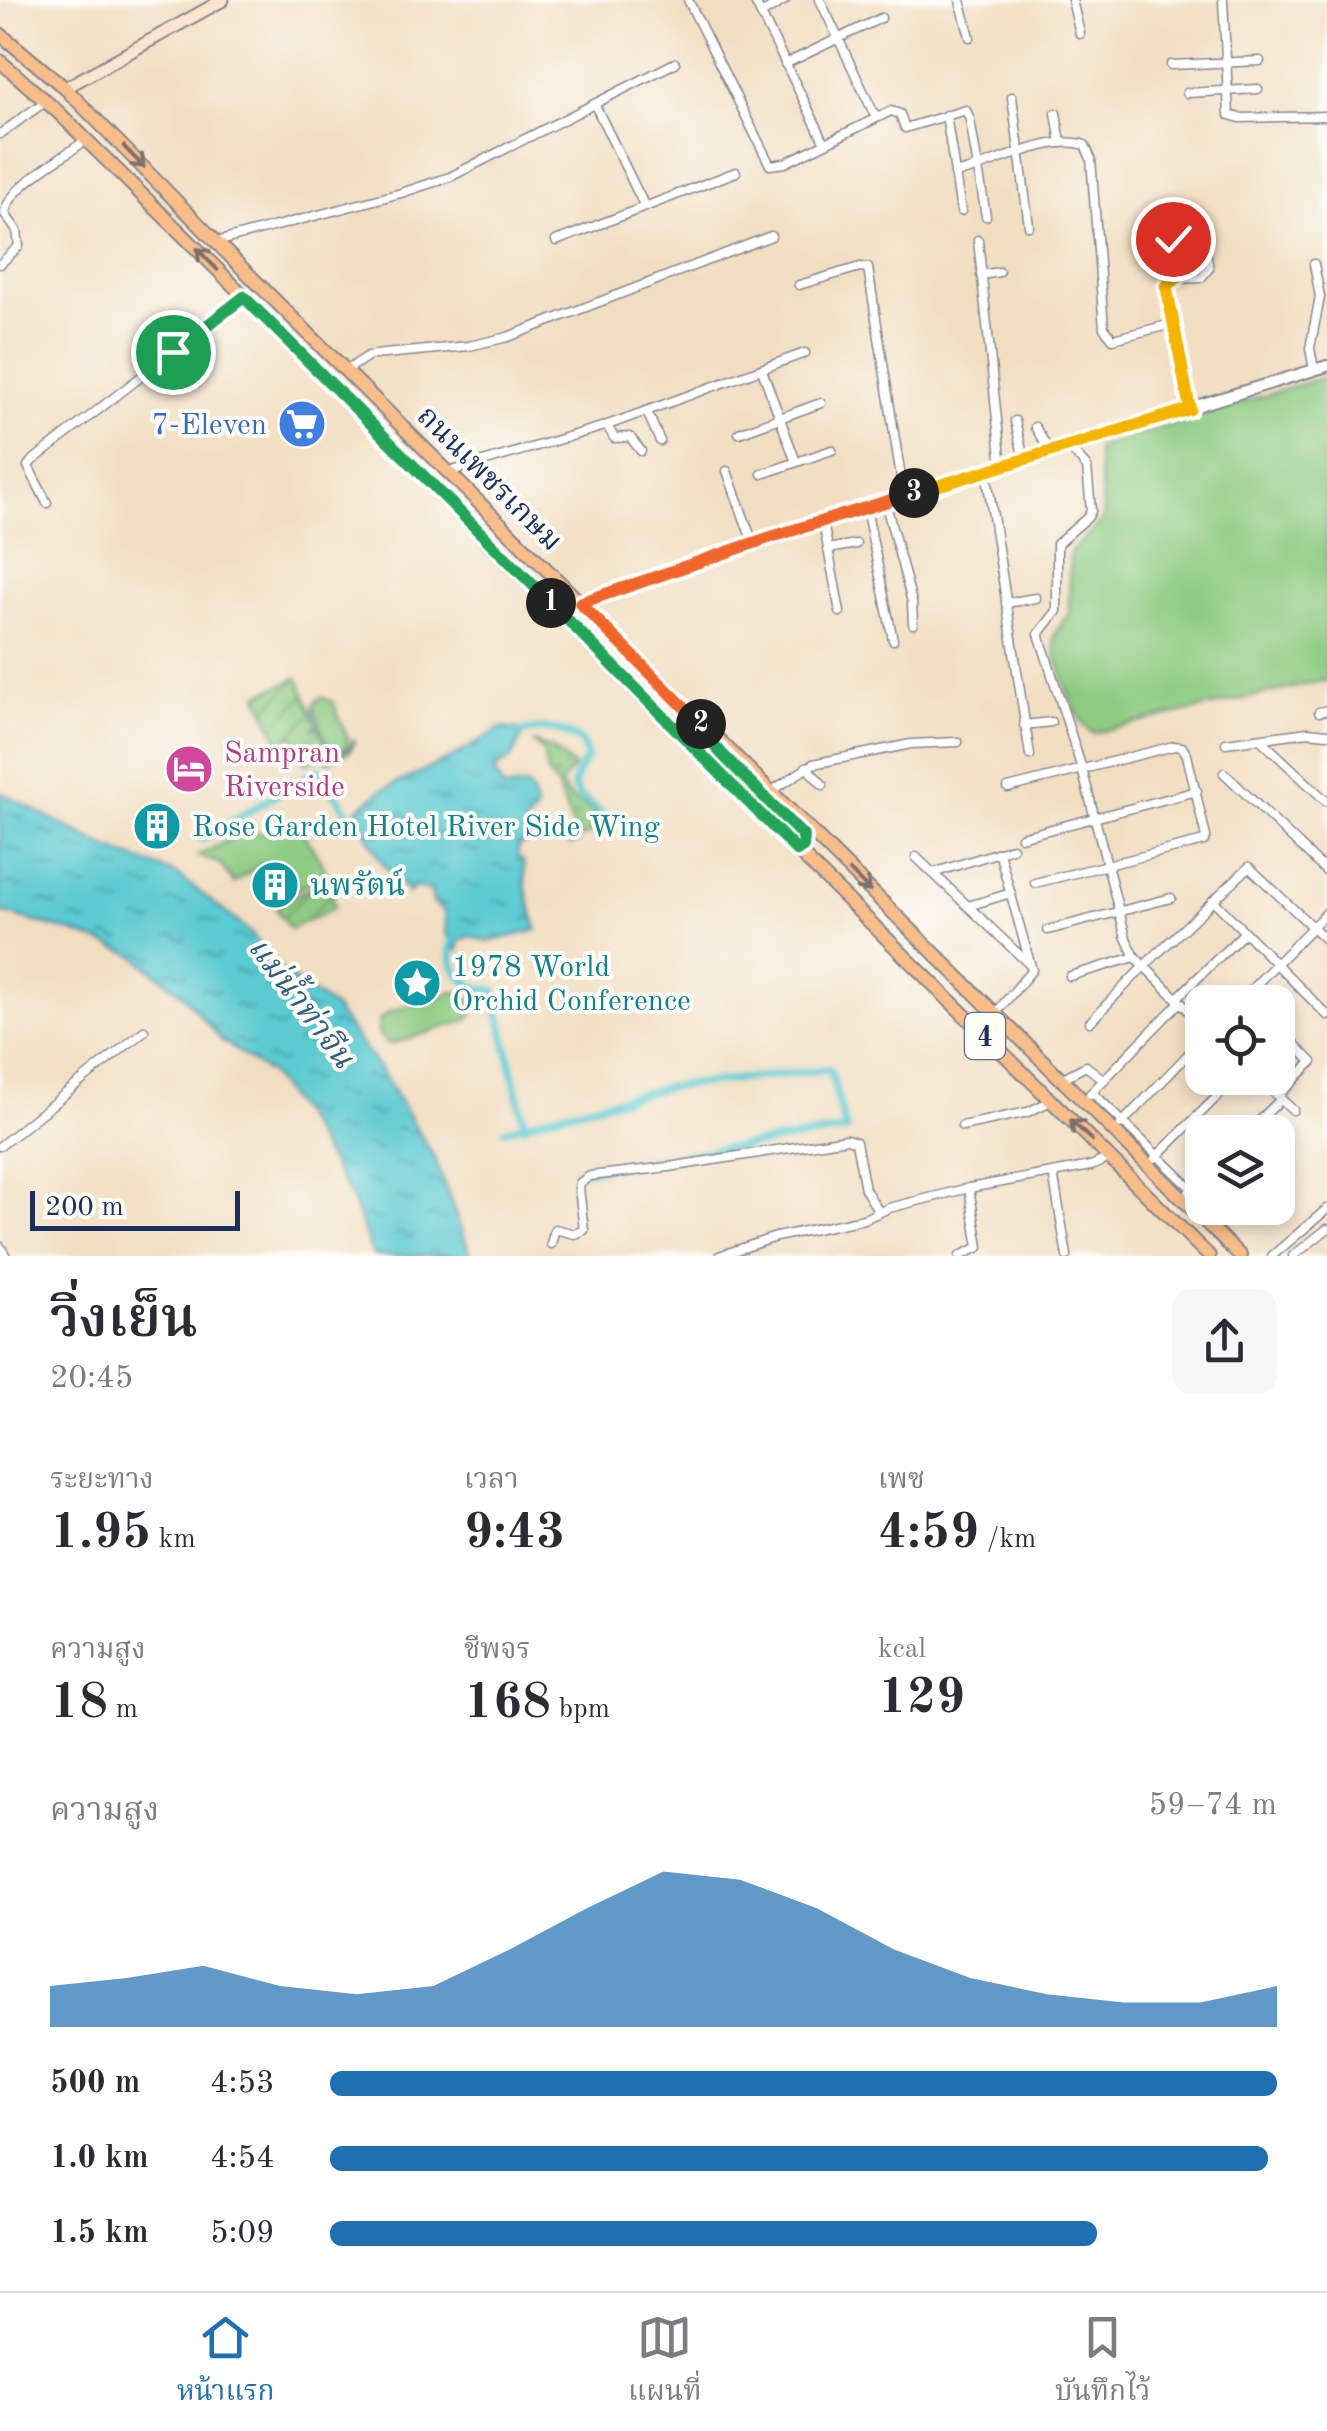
<!DOCTYPE html>
<html lang="th">
<meta charset="utf-8">
<style>
body{margin:0;font-family:"Old Standard TT","Noto Serif Thai",serif;background:#f7f7f7;color:#2b2b33;height:100vh;display:flex;flex-direction:column;font-size:38px;white-space:nowrap}
*{box-sizing:border-box;margin:0}
p{font-size:32px;color:#7c7c81}
.icon{flex:none;width:55px;height:55px;fill:none;stroke:currentColor;stroke-width:2;stroke-linecap:round;stroke-linejoin:round}
.map{position:relative;height:1256px;overflow:hidden}
.details{display:flex;flex-direction:column;background:#fff;flex:1}
.details>*{flex:none}
.tools{position:absolute;left:1185px;top:985px;display:grid;gap:20px}
.tools a{display:grid;place-items:center;width:110px;height:110px;border-radius:20px;background:#fff;box-shadow:0 5px 15px #0003;font-size:50px}
.scale{position:absolute;left:30px;bottom:25px;width:210px;box-sizing:border-box;padding-left:10px;border:5px solid #1b2f5e;border-top:0;font-size:28px;line-height:35px;white-space:nowrap;color:#1b2f5e;-webkit-text-stroke:8px #fdfcf7;paint-order:stroke}
.pin{position:absolute;display:grid;place-items:center;width:85px;height:85px;color:#fff;margin:-42px;border:5px solid #fff;border-radius:50%;box-shadow:0 2px 10px #0007}
.km{position:absolute;width:50px;height:50px;margin:-25px;border-radius:50%;background:#222;color:#fff;font-size:28px;line-height:50px;text-align:center}
.round{display:grid;place-items:center;flex:none;width:105px;height:105px;border-radius:20px;background:#f7f7f7}
.head{display:flex;align-items:center;justify-content:space-between;height:170px;padding:0 50px}
h1{font-size:55px;font-weight:600;line-height:75px}
.stats{display:grid;grid-template-columns:repeat(3,1fr);gap:15px;height:170px;padding:10px 50px}
.stats div{display:grid;align-content:center}
.stats b{font-size:50px;font-weight:600}
.stats small{font-size:28px;font-weight:400}
.stats p{font-size:28px}
.chart{height:280px;padding:20px 50px}
.chart p{display:flex;justify-content:space-between}
.chart svg{width:100%;height:180px;margin-top:10px;fill:#1f6fb2;opacity:.7}
ul{padding:0 50px;list-style:none;font-size:32px}
li{display:grid;grid-template-columns:160px 120px 1fr;align-items:center;height:75px}
li i{height:25px;border-radius:12px;background:#1f6fb2}
.menu{display:flex;justify-content:space-around;align-items:center;height:140px;border-top:2px solid #e1e1e2;background:#fff;font-size:28px;color:#7c7c81}
.menu a{display:grid;justify-items:center;gap:5px}
.menu .on{color:#1f6fb2}
.map>svg:first-child{display:block}
.grass{fill:#8dcb81;stroke:#547d70;stroke-width:2.5}
.park{fill:url(#park-dots);stroke:#547d70;stroke-width:2.5}
.garden{fill:url(#garden-furrows);stroke:#547d70;stroke-width:2.5}
.water{fill:url(#water-ripples);stroke:#3c7c98;stroke-width:2.5}
.lines{fill:none;stroke-linecap:round;stroke-linejoin:round}
.canal{stroke:#5ccad1;stroke-width:8}
.minor-casing{stroke:#868690;stroke-width:11}
.tertiary-casing{stroke:#868690;stroke-width:14}
.secondary-casing{stroke:#868690;stroke-width:15}
.primary-casing{stroke:#868690;stroke-width:16}
.minor{stroke:#fff;stroke-width:8}
.tertiary{stroke:#fff;stroke-width:10}
.secondary{stroke:#fce5cf;stroke-width:11}
.primary{stroke:#f8bd88;stroke-width:12}
.oneway{stroke:#7e6f71}
.split-1-casing{stroke:#fff;stroke-width:20}
.split-2-casing{stroke:#fff;stroke-width:20}
.split-3-casing{stroke:#fff;stroke-width:20}
.split-4-casing{stroke:#fff;stroke-width:20}
.split-1{stroke:#22a559;stroke-width:12}
.split-2{stroke:#22a559;stroke-width:12}
.split-3{stroke:#f0652b;stroke-width:12}
.split-4{stroke:#f5b400;stroke-width:12}
.labels{text-anchor:middle;stroke-width:8;stroke-linejoin:round;paint-order:stroke}
.shield{fill:#fdfcf7;stroke:#5f6c8c;stroke-width:2.5}
.shield-label{font-size:28px;font-weight:bold;fill:#1b2f5e}
.shop-label{font-size:30px;fill:#366cbe;stroke:#fdfcf7;text-anchor:end}
.street-label{font-size:30px;fill:#1b2f5e;stroke:#fdfcf7}
.hotel-label{font-size:30px;fill:#b23c85;stroke:#fdfcf7;text-anchor:start}
.culture-label{font-size:30px;fill:#0d838f;stroke:#fdfcf7;text-anchor:start}
.water-label{font-size:32px;font-style:italic;fill:#2e5e80;stroke:#fdfcf7}
</style>
<div class="map">
<svg width="1327" height="1256" viewBox="0 0 1327 1256">
<defs>
<pattern id="park-dots" width="8" height="8" patternUnits="userSpaceOnUse" patternTransform="scale(2.5)"><rect width="8" height="8" fill="#8dcb81"/><path d="M2 2h.1M6 6h.1" fill="none" stroke="#72a56d" stroke-width="1.8" stroke-linecap="round"/></pattern>
<pattern id="garden-furrows" width="10" height="10" patternUnits="userSpaceOnUse" patternTransform="scale(2.5)"><rect width="10" height="10" fill="#8dcb81"/><path d="M-1 1l2-2M0 10L10 0M9 11l2-2" fill="none" stroke="#72a56d"/></pattern>
<pattern id="water-ripples" width="26" height="14" patternUnits="userSpaceOnUse" patternTransform="scale(2.5)"><rect width="26" height="14" fill="#5ccad1"/><path d="M2 4q2-2 4 0t4 0M15 11q2-2 4 0t4 0" fill="none" stroke="#4ba4ad"/></pattern>
</defs>
<rect width="100%" height="100%" fill="#fdfcf7"/>
<filter id="ink" filterUnits="userSpaceOnUse"><feTurbulence type="fractalNoise" baseFrequency=".01" numOctaves="2"/><feDisplacementMap in="SourceGraphic" scale="20" xChannelSelector="R" yChannelSelector="G"/><feConvolveMatrix kernelMatrix="1 2 1 2 8 2 1 2 1" color-interpolation-filters="sRGB"/></filter>
<filter id="wash" filterUnits="userSpaceOnUse"><feTurbulence type="fractalNoise" baseFrequency=".0048" numOctaves="4" result="noise"/><feDisplacementMap in="SourceGraphic" scale="40" xChannelSelector="R" yChannelSelector="G"/><feGaussianBlur stdDeviation="2.25" result="paint"/><feColorMatrix in="noise" values="0 0 0 0 0 0 0 0 0 0 0 0 0 0 0 0 0 1.4 0 .05"/><feComposite in="paint" operator="in"/></filter>
<g filter="url(#wash)">
<rect width="100%" height="100%" fill="#f2dec1"/>
<g class="grass">
<path d="M1327 376V680L1093 733C1075 724 1056 661 1054 640V635L1069 613 1070 552 1100 523 1104 515 1097 448Z"/>
<polygon points="322,697 333,702 348,739 347,746 340,751 328,746 314,709 314,703"/>
<polygon points="292,820 298,823 327,873 294,891 282,870 264,862 234,883 219,863 198,856 243,832 270,833"/>
<path d="M452 992C468 992 471 997 473 1012L468 1020 392 1044 385 1042 378 1033 380 1019 389 1012Z"/>
</g>
<path class="park" d="M533 742 553 749 574 767 561 783C569 810 597 799 600 829L578 839V843L569 845 568 839 575 832 557 786 547 773 543 751Z"/>
<g class="garden">
<polygon points="298,678 317,725 312,729 319,727 328,750 339,754 349,748 353,739 355,742 350,751 328,762 323,755 306,764 294,735 279,742 258,695"/>
<path d="M330 875 336 891 332 899 335 907 290 929 276 909C292 893 313 890 330 875Z"/>
</g>
<g class="water">
<path d="M501 728 519 730 522 736 511 759 494 770 503 789 525 786 531 791 537 810 525 824 526 843 518 845V860H523L526 889 537 930 488 942 470 936 460 941 458 951 446 933 445 913 433 903 431 890 415 887 408 893C403 883 398 883 392 876 377 857 365 832 357 810L382 790 453 757Z"/>
<polygon points="0,792 110,849 177,874 249,931 283,972 334,1008 380,1069 434,1157 471,1256 373,1256 351,1197 304,1120 270,1074 221,1040 182,994 132,954 72,932 0,912"/>
</g>
<g class="lines">
<g class="canal">
<path d="M520 733C545 726 558 728 581 741L587 757C553 807 596 789 611 832"/>
<polyline points="202,839 319,769 351,818 360,819"/>
<path d="M452 941C446 969 467 990 494 990L525 1126"/>
<polyline points="505,1130 553,1115 669,1087 830,1069 846,1130 577,1172"/>
</g>
</g>
</g>
<g filter="url(#ink)">
<g class="lines">
<g class="minor-casing">
<g id="minor">
<polyline points="688,0 770,165 785,163 891,111 900,114 905,128 966,110 970,120 986,216"/>
<polyline points="754,0 825,143"/>
<polyline points="820,0 876,118"/>
<polyline points="960,0 970,37"/>
<polyline points="1072,0 1080,34"/>
<polyline points="1223,0 1229,115 1240,118 1327,116"/>
<polyline points="761,14 785,0"/>
<polyline points="785,64 881,18"/>
<polyline points="1171,65 1260,61"/>
<polyline points="1187,93 1258,89"/>
<polyline points="1012,97 1029,226"/>
<polyline points="595,105 645,207"/>
<polyline points="1056,113 1061,143"/>
<polyline points="946,115 961,211"/>
<polyline points="0,134 46,101"/>
<path d="M955 174C990 166 1052 133 1085 145L1091 159 1104 328 1113 339 1172 324 1190 409"/>
<polyline points="978,240 1002,467"/>
<polyline points="556,241 736,172"/>
<polyline points="216,242 401,193 450,177 675,63"/>
<path d="M0 264 19 246 17 231 5 214C7 187 64 157 86 140"/>
<polyline points="981,275 999,272"/>
<polyline points="799,285 860,267 868,268 904,496"/>
<polyline points="1172,324 1167,287 1177,279 1201,278 1209,268 1201,228 1175,231 1177,279"/>
<polyline points="374,355 469,346 508,337 771,236"/>
<polyline points="347,370 368,356"/>
<polyline points="762,370 796,462"/>
<polyline points="1314,370 1310,348 1320,297 1314,264"/>
<polyline points="647,412 660,441"/>
<polyline points="1015,421 1024,459"/>
<polyline points="607,425 614,438 630,437 641,451"/>
<polyline points="1035,427 1050,452"/>
<polyline points="739,433 821,403"/>
<polyline points="1069,447 1087,467 1091,511 1088,517 1057,544 1057,611 1039,634 1082,769 1126,938 1135,957 1070,976"/>
<polyline points="727,471 753,543"/>
<polyline points="986,471 1030,755"/>
<polyline points="449,472 605,426 805,353"/>
<polyline points="762,474 832,450"/>
<polyline points="885,501 912,602 913,624"/>
<polyline points="47,503 28,466 32,461 244,297"/>
<polyline points="866,508 893,640"/>
<polyline points="823,522 840,612"/>
<polyline points="828,549 856,544"/>
<polyline points="1006,603 1036,598"/>
<polyline points="1319,712 1327,710"/>
<polyline points="1024,725 1051,722"/>
<polyline points="1261,740 1327,802"/>
<polyline points="1226,743 1308,732 1327,734"/>
<polyline points="806,767 823,785"/>
<polyline points="1224,773 1327,872"/>
<polyline points="1008,788 1174,746 1182,747 1187,755 1206,837 1204,841 1035,883"/>
<polyline points="770,792 813,764 911,744 958,742"/>
<polyline points="1021,837 1197,791"/>
<polyline points="916,857 1029,964"/>
<polyline points="933,873 1012,848"/>
<polyline points="1213,900 1327,1015"/>
<polyline points="968,906 1011,893"/>
<polyline points="1048,930 1171,898"/>
<polyline points="1135,957 1144,966 1249,867 1327,941"/>
<polyline points="1177,998 1245,932"/>
<polyline points="1239,1002 1327,912"/>
<polyline points="995,1014 1032,970 999,852"/>
<polyline points="1090,1022 1144,966 1202,1024"/>
<polyline points="1278,1027 1312,1062 1278,1096"/>
<polyline points="1258,1078 1293,1110"/>
<polyline points="1061,1079 1086,1066 1104,1080"/>
<polyline points="1092,1092 1192,1189"/>
<polyline points="1090,1094 1180,1002"/>
<polyline points="1121,1124 1202,1040"/>
<polyline points="962,1126 1028,1112 1051,1101"/>
<polyline points="1248,1132 1281,1099"/>
<polyline points="0,1146 144,1031"/>
<polyline points="1155,1158 1236,1078"/>
<polyline points="1053,1173 1067,1256"/>
<polyline points="1189,1192 1202,1178"/>
<polyline points="551,1244 555,1229 575,1234 584,1230 579,1188 580,1183 590,1176 669,1167 847,1139 856,1142 865,1189 879,1212"/>
<polyline points="0,1246 6,1256"/>
<polyline points="719,1256 776,1237 864,1219 889,1208 969,1188 1091,1166 1109,1158"/>
<polyline points="960,1256 979,1247 969,1188"/>
<polyline points="1272,1256 1327,1209"/>
<polyline points="1293,1256 1327,1229"/>
</g>
</g>
<g class="tertiary-casing">
<polyline id="tertiary" points="580,603 885,501 1327,366"/>
</g>
<g class="secondary-casing">
<polyline id="secondary" points="65,88 223,0"/>
</g>
<g class="primary-casing">
<g id="primary">
<polyline points="0,34 65,88 229,255 1240,1256"/>
<polyline points="0,61 58,112 200,252 674,729 1209,1256"/>
<polyline points="735,768 804,837 803,847 797,851"/>
</g>
</g>
<use href="#minor" class="minor"/>
<use href="#tertiary" class="tertiary"/>
<use href="#secondary" class="secondary"/>
<use href="#primary" class="primary"/>
</g>
<defs><path id="oneway-shaft" d="M-6 0H5M1.5-3L5.5 0L1.5 3" fill="none" stroke-width="1.6" stroke-linecap="round" stroke-linejoin="round" transform="scale(2.5)"/></defs>
<g class="oneway">
<use href="#oneway-shaft" transform="translate(134 157) rotate(46)"/>
<use href="#oneway-shaft" transform="translate(207 259) rotate(-134)"/>
<use href="#oneway-shaft" transform="translate(860 881) rotate(45)"/>
<use href="#oneway-shaft" transform="translate(1081 1130) rotate(-136)"/>
</g>
</g>
<g class="lines" filter="url(#ink)">
<g class="split-1-casing">
<polyline id="split-1" points="173,352 244,297 551,603"/>
</g>
<g class="split-2-casing">
<polyline id="split-2" points="551,603 797,851 803,847 804,837 722,754 710,740 712,735 701,724"/>
</g>
<g class="split-3-casing">
<polyline id="split-3" points="701,724 580,603 771,537 914,493"/>
</g>
<g class="split-4-casing">
<polyline id="split-4" points="914,493 1190,409 1167,290 1166,286 1177,278 1173,239"/>
</g>
<use href="#split-1" class="split-1"/>
<use href="#split-2" class="split-2"/>
<use href="#split-3" class="split-3"/>
<use href="#split-4" class="split-4"/>
</g>
<defs>
<g id="supermarket-disc" transform="scale(2.5)"><circle r="9.5" fill="#3f7fe0" stroke="#fdfcf7"/><path d="M-6-5.5h2.5l.6 2H6L4.5 2H-2.5L-4.4-4H-6ZM-1.5 3.2a1.3 1.3 0 1 0 .1 0ZM3 3.2a1.3 1.3 0 1 0 .1 0Z" fill="#fff"/></g>
<g id="hotel-disc" transform="scale(2.5)"><circle r="9.5" fill="#d1479c" stroke="#fdfcf7"/><path d="M-6-4.5h1.5V1H6V5H4.5V3h-9V5H-6ZM-4 0a1.8 1.8 0 1 1 3.6 0ZM.5 0V-2.5h3Q6-2.5 6 0Z" fill="#fff"/></g>
<g id="building-disc" transform="scale(2.5)"><circle r="9.5" fill="#0f9aa8" stroke="#fdfcf7"/><path d="M-4-6H4V6H1V3H-1V6H-4ZM-2.5-4.3h1.7v1.8h-1.7ZM.8-4.3h1.7v1.8H.8ZM-2.5-1h1.7V.8h-1.7ZM.8-1h1.7V.8H.8Z" fill="#fff"/></g>
<g id="sight-disc" transform="scale(2.5)"><circle r="9.5" fill="#0f9aa8" stroke="#fdfcf7"/><path d="M0-6L1.8-2.2L6-1.7L2.9 1.2L3.7 5.4L0 3.3L-3.7 5.4L-2.9 1.2L-6-1.7L-1.8-2.2Z" fill="#fff"/></g>
</defs>
<g fill-rule="evenodd">
<use href="#supermarket-disc" x="302" y="424"/>
<use href="#hotel-disc" x="189" y="769"/>
<use href="#building-disc" x="157" y="826"/>
<use href="#building-disc" x="275" y="885"/>
<use href="#sight-disc" x="417" y="983"/>
</g>
<g class="labels">
<rect class="shield" x="965" y="1013" width="40" height="46" rx="8"/>
<g class="shield-label">
<text x="985" y="1046">4</text>
</g>
<g class="shop-label">
<text x="267" y="434">7-Eleven</text>
</g>
<g class="street-label">
<text transform="translate(490 478) rotate(45)" y="10">ถนนเพชรเกษม</text>
</g>
<g class="hotel-label">
<text x="224" y="762">Sampran<tspan x="224" dy="34">Riverside</tspan></text>
</g>
<g class="culture-label">
<text x="192" y="836">Rose Garden Hotel River Side Wing</text>
<text x="310" y="895">นพรัตน์</text>
<text x="452" y="976">1978 World<tspan x="452" dy="34">Orchid Conference</tspan></text>
</g>
<g class="water-label">
<text transform="translate(302 1002) rotate(53)" y="11">แม่น้ำท่าจีน</text>
</g>
</g>
</svg>
<div class="tools">
<a><svg class="icon" aria-label="locate" viewBox="0 0 24 24"><circle cx="12" cy="12" r="6"/><path d="M12 2v4M12 18v4M2 12h4M18 12h4"/></svg></a>
<a><svg class="icon" aria-label="layers" viewBox="0 0 24 24"><path d="M12 4l9 5-9 5-9-5zM3 14l9 5 9-5"/></svg></a>
</div>
<div class="scale">200 m</div>
<div class="pin" style="left:173px;top:352px;background:#1e9e55"><svg class="icon" aria-label="arrive" viewBox="0 0 24 24"><path d="M6 21V4h12l-3 4 3 4H6"/></svg></div>
<div class="pin" style="left:1173px;top:239px;background:#d93025"><svg class="icon" aria-label="check" viewBox="0 0 24 24"><path d="M5 12l5 5 9-10"/></svg></div>
<b class="km" style="left:551px;top:603px">1</b>
<b class="km" style="left:701px;top:724px">2</b>
<b class="km" style="left:914px;top:493px">3</b>
</div>
<section class="details">
<div class="head"><div><h1>วิ่งเย็น</h1><p>20:45</p></div><a class="round"><svg class="icon" aria-label="share" viewBox="0 0 24 24"><path d="M12 15V3M7 8l5-5 5 5M5 13v7h14v-7"/></svg></a></div>
<div class="stats">
<div><p>ระยะทาง</p><b>1.95<small> km</small></b></div>
<div><p>เวลา</p><b>9:43</b></div>
<div><p>เพซ</p><b>4:59<small> /km</small></b></div>
</div>
<div class="stats">
<div><p>ความสูง</p><b>18<small> m</small></b></div>
<div><p>ชีพจร</p><b>168<small> bpm</small></b></div>
<div><p>kcal</p><b>129</b></div>
</div>
<div class="chart"><p><span>ความสูง</span>59–74 m</p>
<svg viewBox="0 0 160 44" preserveAspectRatio="none"><path d="M0 44V34L10 32L20 29L30 34L40 36L50 34L60 25L70 15L80 6L90 8L100 15L110 25L120 32L130 36L140 38L150 38L160 34V44z"/></svg>
</div>
<ul>
<li><b>500 m</b>4:53<i style="width:100%"></i></li>
<li><b>1.0 km</b>4:54<i style="width:99%"></i></li>
<li><b>1.5 km</b>5:09<i style="width:81%"></i></li>
</ul>
</section>
<nav class="menu">
<a class="on"><svg class="icon" aria-label="home" viewBox="0 0 24 24"><path d="M3 11l9-7 9 7M6 9v11h12V9"/></svg>หน้าแรก</a>
<a><svg class="icon" aria-label="map" viewBox="0 0 24 24"><path d="M3 6l6-2 6 2 6-2v14l-6 2-6-2-6 2zM9 4v14M15 6v14"/></svg>แผนที่</a>
<a><svg class="icon" aria-label="saved" viewBox="0 0 24 24"><path d="M7 4h10v16l-5-4-5 4z"/></svg>บันทึกไว้</a>
</nav>
